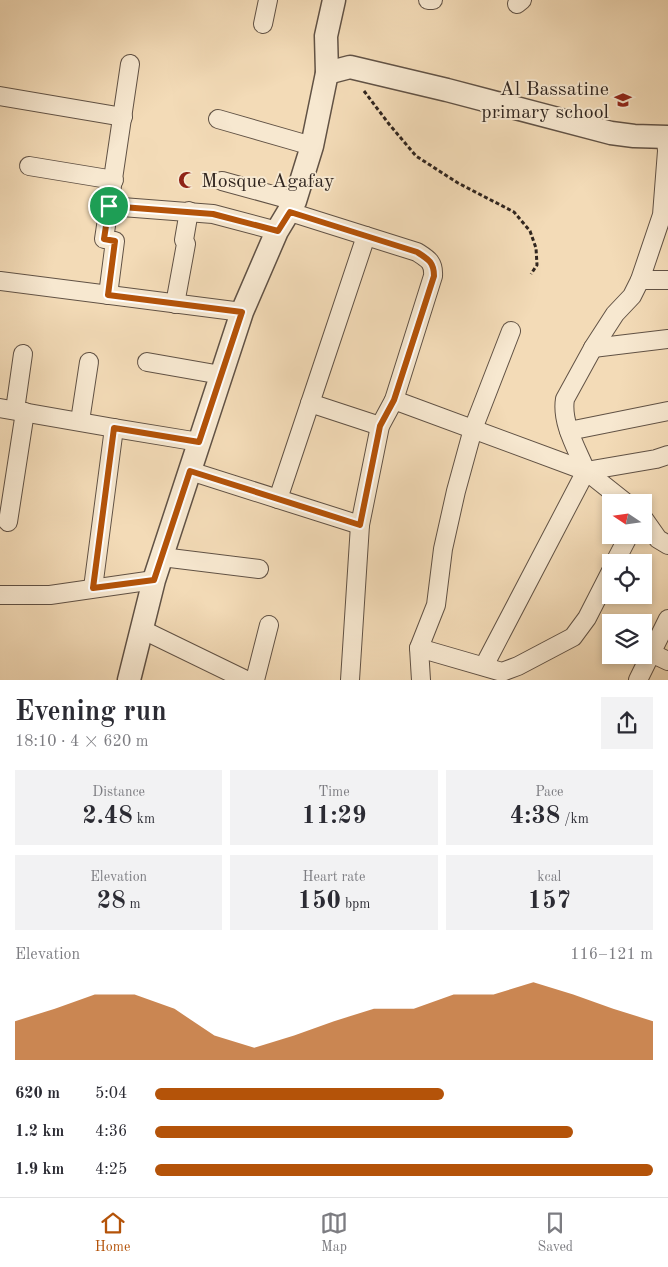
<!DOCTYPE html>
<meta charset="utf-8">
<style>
body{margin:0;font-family:"Old Standard TT",serif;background:#f2f2f3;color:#2b2b33;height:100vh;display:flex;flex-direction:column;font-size:19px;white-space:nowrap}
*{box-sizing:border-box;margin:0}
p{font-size:16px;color:#7c7c81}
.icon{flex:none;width:28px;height:28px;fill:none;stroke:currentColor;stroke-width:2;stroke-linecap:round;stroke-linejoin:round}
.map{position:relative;height:680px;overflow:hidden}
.details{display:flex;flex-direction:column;background:#fff;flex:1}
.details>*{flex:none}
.needle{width:32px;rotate:283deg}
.buttons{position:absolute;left:602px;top:494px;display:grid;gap:10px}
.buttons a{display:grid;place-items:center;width:50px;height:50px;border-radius:0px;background:#fff;box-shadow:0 2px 8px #0003;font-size:25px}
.pin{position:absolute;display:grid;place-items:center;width:42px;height:42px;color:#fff;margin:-21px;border:2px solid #fff;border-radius:50%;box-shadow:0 1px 5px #0007}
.round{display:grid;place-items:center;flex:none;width:52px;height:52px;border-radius:0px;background:#f2f2f3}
.headline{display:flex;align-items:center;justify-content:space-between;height:85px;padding:0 15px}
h1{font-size:28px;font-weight:600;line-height:38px}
.figures{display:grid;grid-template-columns:repeat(3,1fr);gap:8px;height:85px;padding:5px 15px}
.figures div{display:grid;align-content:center;border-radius:0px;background:#f2f2f3;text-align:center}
.figures b{font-size:25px;font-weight:600}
.figures small{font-size:14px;font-weight:400}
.figures p{font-size:14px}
.chart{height:140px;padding:10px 15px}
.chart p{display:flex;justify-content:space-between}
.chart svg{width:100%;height:90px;margin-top:5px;fill:#b45309;opacity:.7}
ul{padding:0 15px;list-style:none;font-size:16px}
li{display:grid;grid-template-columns:80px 60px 1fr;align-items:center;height:38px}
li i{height:12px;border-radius:6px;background:#b45309}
.dock{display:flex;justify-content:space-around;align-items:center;height:70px;border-top:1px solid #e1e1e2;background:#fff;font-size:14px;color:#7c7c81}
.dock a{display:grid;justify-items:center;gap:2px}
.dock .on{color:#b45309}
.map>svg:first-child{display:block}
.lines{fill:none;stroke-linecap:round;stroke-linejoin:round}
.minor-casing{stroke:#615245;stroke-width:20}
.tertiary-casing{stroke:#615245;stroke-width:25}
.path{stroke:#30251f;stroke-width:3;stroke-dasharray:4 2.5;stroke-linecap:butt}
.minor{stroke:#f7e8d0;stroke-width:18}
.tertiary{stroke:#f7e8d0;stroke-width:22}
.route-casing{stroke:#fff;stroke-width:10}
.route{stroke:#b45309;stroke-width:6}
.labels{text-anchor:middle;stroke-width:4;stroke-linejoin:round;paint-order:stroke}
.poi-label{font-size:20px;fill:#30251f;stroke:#f7e8d0;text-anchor:end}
</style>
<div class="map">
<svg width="668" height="680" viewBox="0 0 668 680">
<rect width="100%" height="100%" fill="#f3dbb7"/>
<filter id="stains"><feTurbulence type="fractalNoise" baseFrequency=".004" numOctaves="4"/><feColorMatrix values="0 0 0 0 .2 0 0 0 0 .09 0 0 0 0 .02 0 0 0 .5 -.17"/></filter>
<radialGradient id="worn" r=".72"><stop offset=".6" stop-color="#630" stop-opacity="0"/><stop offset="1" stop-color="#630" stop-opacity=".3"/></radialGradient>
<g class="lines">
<g class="minor-casing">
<g id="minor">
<polyline points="428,0 433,0"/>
<polyline points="517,4 522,0"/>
<polyline points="263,24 268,0"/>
<polyline points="130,64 109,206 213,214 277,231"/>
<polyline points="0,96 123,117"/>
<polyline points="218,119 312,146"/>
<polyline points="29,166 114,180"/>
<polyline points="222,181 295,201"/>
<path d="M290 212 417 252C428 259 434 262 433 276L394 400 380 426 360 525 350 680"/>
<polyline points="640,280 668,280"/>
<polyline points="0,281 242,312"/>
<polyline points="108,295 115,241 104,239 109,206"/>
<polyline points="175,304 186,244 184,240 189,211"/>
<polyline points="593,348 668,339"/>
<polyline points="147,362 221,375"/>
<polyline points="394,400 586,471 656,459 668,455"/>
<polyline points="310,403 380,426"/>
<polyline points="0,408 114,428 199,442"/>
<polyline points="15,410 23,354"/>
<polyline points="80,421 89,362"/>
<polyline points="569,431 668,411"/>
<polyline points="190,471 360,525"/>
<polyline points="586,471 625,502"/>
<polyline points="278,499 366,236"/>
<polyline points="644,519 658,539 668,545"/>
<polyline points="8,522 25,412"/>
<polyline points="162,557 259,569"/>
<polyline points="615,562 629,535"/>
<polyline points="93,588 114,428"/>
<polyline points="0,595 50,595 154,580"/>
<polyline points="141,629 246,680"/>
<polyline points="419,648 502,672 518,666 573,637 587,618 611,571"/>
<polyline points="651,653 668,661"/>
<path d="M484 666 586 471C577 449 561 423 565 399L593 348 615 314 632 296 640 280 662 215 667 151 666 137"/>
<polyline points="255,680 269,625"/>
<polyline points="421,680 419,648 436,605 443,549 456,491 473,429 511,331"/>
<polyline points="638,680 668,619"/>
</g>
</g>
<g class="tertiary-casing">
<g id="tertiary">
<polyline points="327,73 350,67 447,90 611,133 634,136 668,137"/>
<polyline points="129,680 154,580 242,312 277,231 295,201 312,146 327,73 326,36 334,0"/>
</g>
</g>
<polyline class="path" points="364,91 389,124 416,156 458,183 514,212 530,231 536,248 537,265 531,274"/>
<use href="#minor" class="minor"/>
<use href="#tertiary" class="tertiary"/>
</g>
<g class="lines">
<g class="route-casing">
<path id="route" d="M109 206 213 214 278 231 290 212 417 252C428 259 434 262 434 276L394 400 380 426 360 525 190 471 154 580 93 588 114 428 199 442 242 312 108 295 115 241 104 239Z"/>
</g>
<use href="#route" class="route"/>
</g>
<defs>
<g id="school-bare" transform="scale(1.35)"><path d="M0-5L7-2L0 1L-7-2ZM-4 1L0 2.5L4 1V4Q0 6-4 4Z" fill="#8f2418" stroke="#f7e8d0" stroke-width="2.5" paint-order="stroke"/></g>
<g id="mosque-bare" transform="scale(1.35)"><path d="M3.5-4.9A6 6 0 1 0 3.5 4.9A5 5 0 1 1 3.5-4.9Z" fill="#8f2418" stroke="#f7e8d0" stroke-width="2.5" paint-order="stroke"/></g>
</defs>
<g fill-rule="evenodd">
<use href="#school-bare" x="623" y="100"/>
<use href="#mosque-bare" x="187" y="180"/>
</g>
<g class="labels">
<g class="poi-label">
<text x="609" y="95">Al Bassatine<tspan x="609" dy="23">primary school</tspan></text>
<text x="201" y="187" text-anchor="start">Mosque Agafay</text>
</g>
</g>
<rect width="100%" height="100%" filter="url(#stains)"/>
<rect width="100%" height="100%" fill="url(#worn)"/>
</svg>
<div class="buttons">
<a><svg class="needle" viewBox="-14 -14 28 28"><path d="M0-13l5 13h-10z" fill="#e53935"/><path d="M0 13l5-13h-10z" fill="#7c7c81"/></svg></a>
<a><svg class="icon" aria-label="locate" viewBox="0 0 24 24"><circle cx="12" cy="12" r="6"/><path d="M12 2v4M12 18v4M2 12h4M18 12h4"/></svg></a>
<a><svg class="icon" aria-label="layers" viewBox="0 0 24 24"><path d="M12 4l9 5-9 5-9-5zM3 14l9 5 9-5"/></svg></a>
</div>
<div class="pin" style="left:109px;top:206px;background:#1e9e55"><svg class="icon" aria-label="arrive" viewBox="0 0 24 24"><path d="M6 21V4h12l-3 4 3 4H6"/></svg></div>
</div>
<section class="details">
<div class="headline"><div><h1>Evening run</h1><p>18:10 · 4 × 620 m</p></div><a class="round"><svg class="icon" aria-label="share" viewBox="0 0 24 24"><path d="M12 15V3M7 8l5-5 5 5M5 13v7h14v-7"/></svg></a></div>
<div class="figures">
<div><p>Distance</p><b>2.48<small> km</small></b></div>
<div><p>Time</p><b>11:29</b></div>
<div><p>Pace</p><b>4:38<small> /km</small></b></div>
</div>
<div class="figures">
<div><p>Elevation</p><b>28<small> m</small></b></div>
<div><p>Heart rate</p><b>150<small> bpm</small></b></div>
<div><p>kcal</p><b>157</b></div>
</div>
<div class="chart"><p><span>Elevation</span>116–121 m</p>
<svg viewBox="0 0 160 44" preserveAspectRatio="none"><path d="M0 44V25L10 19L20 12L30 12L40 19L50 32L60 38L70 32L80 25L90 19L100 19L110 12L120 12L130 6L140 12L150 19L160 25V44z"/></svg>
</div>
<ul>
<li><b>620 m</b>5:04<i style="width:58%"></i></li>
<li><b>1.2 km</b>4:36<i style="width:84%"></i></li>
<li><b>1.9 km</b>4:25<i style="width:100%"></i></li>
</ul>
</section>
<nav class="dock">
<a class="on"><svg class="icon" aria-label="home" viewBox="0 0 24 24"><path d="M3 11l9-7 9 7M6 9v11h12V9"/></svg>Home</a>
<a><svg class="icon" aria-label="map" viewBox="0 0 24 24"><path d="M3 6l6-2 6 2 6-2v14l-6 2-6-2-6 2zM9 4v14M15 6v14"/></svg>Map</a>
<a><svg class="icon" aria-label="saved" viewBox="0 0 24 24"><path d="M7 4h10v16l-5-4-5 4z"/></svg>Saved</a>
</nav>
